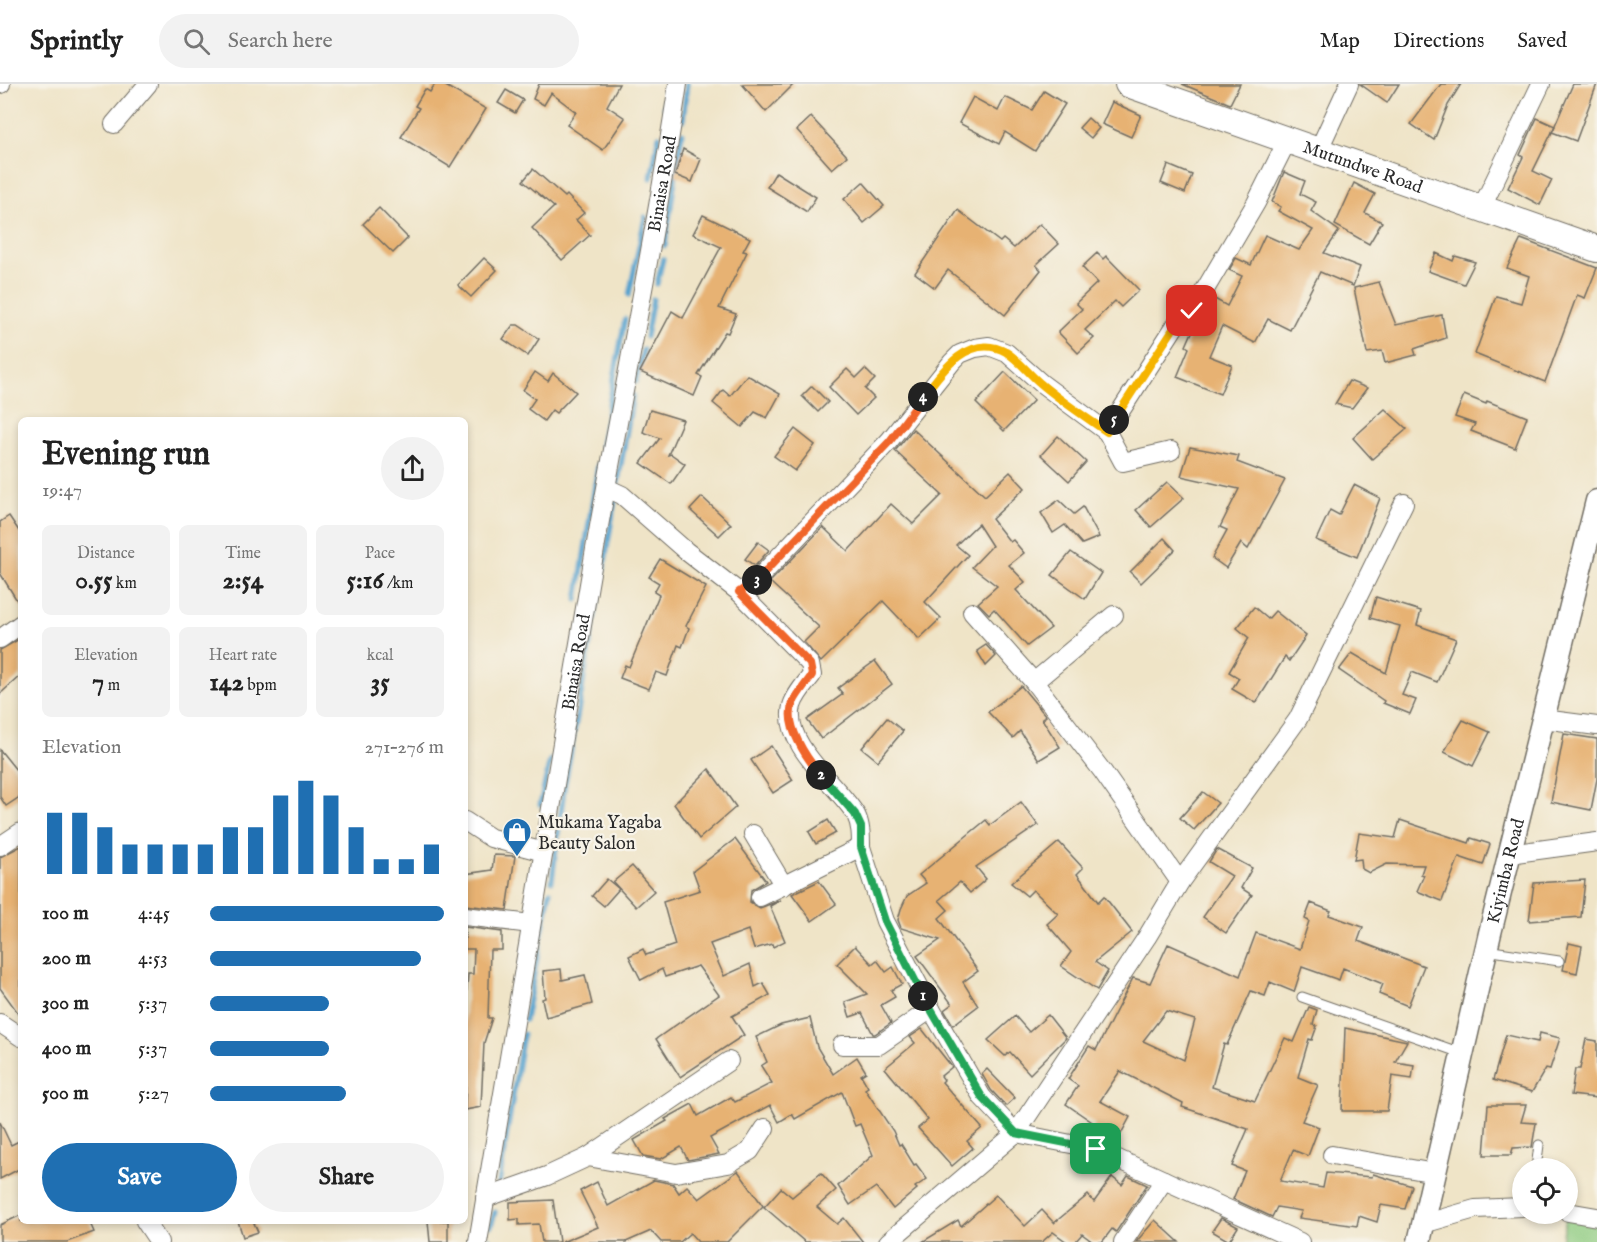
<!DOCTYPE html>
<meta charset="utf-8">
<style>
body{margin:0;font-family:"IM FELL English",serif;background:#f2f2f2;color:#222;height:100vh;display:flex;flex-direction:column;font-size:22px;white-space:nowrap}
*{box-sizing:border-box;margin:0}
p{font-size:20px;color:#767676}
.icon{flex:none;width:33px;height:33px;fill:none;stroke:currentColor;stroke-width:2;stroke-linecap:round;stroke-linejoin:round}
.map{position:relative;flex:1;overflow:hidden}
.details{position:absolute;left:18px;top:333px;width:450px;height:807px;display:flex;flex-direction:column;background:#fff;border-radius:9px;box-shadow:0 3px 9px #0003}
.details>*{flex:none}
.tools{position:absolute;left:1512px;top:1074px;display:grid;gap:12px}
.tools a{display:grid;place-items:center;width:66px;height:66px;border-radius:50%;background:#fff;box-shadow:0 3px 9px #0003;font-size:30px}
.pin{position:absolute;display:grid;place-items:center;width:51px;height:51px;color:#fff;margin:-26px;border-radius:12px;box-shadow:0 3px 9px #0006}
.km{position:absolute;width:30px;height:30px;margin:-15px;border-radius:50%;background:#222;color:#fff;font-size:16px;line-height:30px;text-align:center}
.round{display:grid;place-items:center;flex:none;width:63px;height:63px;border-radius:32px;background:#f2f2f2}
.head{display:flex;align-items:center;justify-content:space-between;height:102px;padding:0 24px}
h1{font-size:33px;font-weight:700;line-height:45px}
.figures{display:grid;grid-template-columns:repeat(3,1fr);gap:9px;height:102px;padding:6px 24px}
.figures div{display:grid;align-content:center;border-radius:9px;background:#f2f2f2;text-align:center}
.figures b{font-size:26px;font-weight:700}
.figures small{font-size:16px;font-weight:400}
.figures p{font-size:16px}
.chart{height:168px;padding:12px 24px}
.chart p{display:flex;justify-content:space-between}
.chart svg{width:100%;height:108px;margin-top:6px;stroke:#1f6fb2;stroke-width:6}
.primary-button{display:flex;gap:12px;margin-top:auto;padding:12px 24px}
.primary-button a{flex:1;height:69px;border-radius:36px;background:#1f6fb2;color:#fff;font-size:24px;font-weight:700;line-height:69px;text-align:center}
.primary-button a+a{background:#f2f2f2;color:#222}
ul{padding:0 24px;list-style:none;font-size:20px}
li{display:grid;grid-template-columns:96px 72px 1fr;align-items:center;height:45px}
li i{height:15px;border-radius:8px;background:#1f6fb2}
header{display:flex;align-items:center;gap:36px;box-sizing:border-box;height:84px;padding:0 30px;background:#fff;border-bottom:2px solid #e0e0e0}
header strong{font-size:28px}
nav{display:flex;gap:33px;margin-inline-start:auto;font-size:21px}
.search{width:420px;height:54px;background:#f2f2f2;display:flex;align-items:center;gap:15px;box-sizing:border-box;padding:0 21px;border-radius:33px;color:#767676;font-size:22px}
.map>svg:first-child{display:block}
.green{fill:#8fcc82;stroke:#5d7c56;stroke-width:1.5}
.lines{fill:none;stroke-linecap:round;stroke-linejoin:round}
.stream{stroke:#55a2ce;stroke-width:5}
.building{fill:#e7b273;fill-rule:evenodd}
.service-casing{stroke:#706c62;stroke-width:11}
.minor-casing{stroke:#706c62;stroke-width:20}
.tertiary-casing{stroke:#706c62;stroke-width:25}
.secondary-casing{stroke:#706c62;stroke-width:28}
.service{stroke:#fff;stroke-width:9}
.minor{stroke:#fff;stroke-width:18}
.tertiary{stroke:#fff;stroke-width:22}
.secondary{stroke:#fff;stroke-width:26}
.split-1-casing{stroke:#fff;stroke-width:12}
.split-2-casing{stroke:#fff;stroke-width:12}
.split-3-casing{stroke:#fff;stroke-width:12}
.split-4-casing{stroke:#fff;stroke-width:12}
.split-5-casing{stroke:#fff;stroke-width:12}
.split-6-casing{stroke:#fff;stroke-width:12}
.split-1{stroke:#22a559;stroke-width:8}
.split-2{stroke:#22a559;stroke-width:8}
.split-3{stroke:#f0652b;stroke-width:8}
.split-4{stroke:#f0652b;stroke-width:8}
.split-5{stroke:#f5b400;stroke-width:8}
.split-6{stroke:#f5b400;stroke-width:8}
.labels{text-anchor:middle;stroke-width:4.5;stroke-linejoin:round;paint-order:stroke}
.street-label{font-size:18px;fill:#2b2b2b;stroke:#f7f3e8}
.poi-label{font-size:18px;fill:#2b2b2b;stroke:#f7f3e8;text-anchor:start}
</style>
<header>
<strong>Sprintly</strong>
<div class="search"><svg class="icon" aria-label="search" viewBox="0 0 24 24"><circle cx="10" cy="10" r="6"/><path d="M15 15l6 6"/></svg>Search here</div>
<nav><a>Map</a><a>Directions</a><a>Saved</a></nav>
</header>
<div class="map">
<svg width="1597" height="1158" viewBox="0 0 1597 1158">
<rect width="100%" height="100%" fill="#f7f3e8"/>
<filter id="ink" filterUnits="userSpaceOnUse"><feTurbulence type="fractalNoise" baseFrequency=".0167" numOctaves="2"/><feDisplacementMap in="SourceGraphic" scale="12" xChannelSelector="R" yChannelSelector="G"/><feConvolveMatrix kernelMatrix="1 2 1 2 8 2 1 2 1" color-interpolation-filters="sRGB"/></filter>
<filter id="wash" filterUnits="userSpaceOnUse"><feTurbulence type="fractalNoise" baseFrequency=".008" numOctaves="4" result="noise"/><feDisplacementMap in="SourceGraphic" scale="24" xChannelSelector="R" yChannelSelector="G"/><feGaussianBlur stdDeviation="1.35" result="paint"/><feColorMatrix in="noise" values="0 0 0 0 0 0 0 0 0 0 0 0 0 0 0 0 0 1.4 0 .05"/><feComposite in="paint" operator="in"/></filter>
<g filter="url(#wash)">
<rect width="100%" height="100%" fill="#efe4c7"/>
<polygon class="green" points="1566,1131 1597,1138 1597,1158 1562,1158"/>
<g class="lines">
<g class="stream">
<polyline points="664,23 667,0"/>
<polyline points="683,36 687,0"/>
<polyline points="651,94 659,52"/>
<polyline points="665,162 682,49"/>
<polyline points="657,200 663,175"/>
<polyline points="629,211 645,133"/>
<polyline points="646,253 653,215"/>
<polyline points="636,298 643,266"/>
<polyline points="601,362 625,235"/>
<polyline points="618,399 633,311"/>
<polyline points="603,490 615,416"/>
<polyline points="577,516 598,381"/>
<polyline points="540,721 550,676"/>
<polyline points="552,797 564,706 600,504"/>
<polyline points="525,936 550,808"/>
<polyline points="499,1099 523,950"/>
<polyline points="491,1142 495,1128"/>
<polyline points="489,1158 489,1155"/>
</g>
</g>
<g id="blocks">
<g class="building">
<polygon points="435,0 442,0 486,25 450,83 401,53 419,24 415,22 425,5 430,8"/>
<polygon points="539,0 619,0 607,22 625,34 603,66 567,41 576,28 551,9 544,21 533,15"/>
<polygon points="742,0 794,0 766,28"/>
<polygon points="1182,0 1240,0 1230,20"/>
<polygon points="1360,0 1399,0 1387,19"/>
<polygon points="1441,0 1461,0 1448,21 1434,56 1411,40"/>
<polygon points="1573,0 1597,0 1576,57 1552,48"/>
<polygon points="506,6 523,16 515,29 498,19"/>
<polygon points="1044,7 1065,20 1035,67 1005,48 999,60 959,39 973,13 998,27 1005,13 1032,26"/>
<polygon points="1112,18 1141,31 1131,53 1102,40"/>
<polygon points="811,33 847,72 832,85 797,46"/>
<polygon points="1088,34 1099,44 1091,54 1079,44"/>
<polygon points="1537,34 1555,42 1533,87 1552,96 1540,121 1508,104 1523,73 1520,71"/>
<polygon points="683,65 701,75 692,98 675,91"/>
<polygon points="1168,81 1192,91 1185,109 1161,99"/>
<polygon points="533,85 565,113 567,111 584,129 576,136 590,151 562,176 532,144 554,123 523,97"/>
<polygon points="776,88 816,113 807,128 767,103"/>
<polygon points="1284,88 1305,97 1300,110 1316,118 1311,127 1339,147 1324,169 1360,183 1353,202 1320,188 1290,246 1268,235 1255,259 1222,242 1209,272 1232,281 1220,310 1177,293 1189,264 1186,262 1197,237 1202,231 1200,220 1208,219 1213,214 1227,222 1242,192 1229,186 1236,174 1251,181 1265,151 1299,166 1313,146 1278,127 1281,123 1272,118"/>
<polygon points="863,98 884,122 864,139 844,115"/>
<polygon points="1354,99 1375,110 1365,129 1382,138 1369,160 1335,141"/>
<polygon points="379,124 408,154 393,169 363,140"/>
<polygon points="958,126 1000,158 1003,155 1014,164 1040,140 1059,160 1036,181 1041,186 1005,231 948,186 935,204 915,189"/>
<polygon points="703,131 750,154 743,167 747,168 719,224 736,230 728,249 725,248 698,291 702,293 694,312 640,288 672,227 683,234 721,163 693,150"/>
<polygon points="1521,155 1597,184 1585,214 1577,211 1545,298 1475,270 1496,212 1521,219 1529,192 1507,184"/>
<polygon points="1097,169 1103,175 1106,172 1139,206 1121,223 1115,217 1085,246 1094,254 1078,269 1058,248 1082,225 1076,219 1097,199 1082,183"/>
<polygon points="1436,169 1453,177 1455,172 1475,178 1464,200 1428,187"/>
<polygon points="484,174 497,186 471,213 458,201"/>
<polygon points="1379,198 1396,241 1442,231 1446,254 1414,265 1416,271 1385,279 1382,267 1367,269 1354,204"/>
<polygon points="513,241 518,241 539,255 528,272 503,255"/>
<polygon points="847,285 856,294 865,285 875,295 865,305 874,314 856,331 829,303"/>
<polygon points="535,288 548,297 553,289 576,308 556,329 552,326 544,337 528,325 535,315 523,306"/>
<polygon points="1005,288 1034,316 1004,347 976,319"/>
<polygon points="747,291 780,310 767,334 755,328 742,343 713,319 723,306 730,312"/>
<polygon points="1349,297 1367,304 1352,324 1335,320"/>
<polygon points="812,302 828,318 818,328 802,312"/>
<polygon points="1464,311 1486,320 1487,317 1527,333 1515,364 1471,347 1475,340 1455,333"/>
<polygon points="1385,325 1407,345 1372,375 1353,354"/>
<polygon points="650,326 683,336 668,371 671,370 685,380 671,400 641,379 660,354 643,348"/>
<polygon points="795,345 815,361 795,387 774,372"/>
<polygon points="913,345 985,412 1010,388 1025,404 992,435 1010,458 1013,456 1024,469 1009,481 1025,498 1016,506 1051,544 1027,562 994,525 989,530 978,519 997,502 972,483 992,462 978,440 956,461 968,471 925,518 941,534 919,555 883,517 821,578 804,558 819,543 770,498 823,443 848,467 891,420 913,440 942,411 895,367"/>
<polygon points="1058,352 1086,378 1069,397 1041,371"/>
<polygon points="1190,363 1239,372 1237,378 1285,396 1248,465 1241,459 1226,484 1212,474 1227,446 1220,443 1239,405 1181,392"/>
<polygon points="1167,398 1184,414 1151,443 1136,426"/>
<polygon points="1354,401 1380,414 1357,473 1316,456 1330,426 1339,431"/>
<polygon points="702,413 731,440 719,452 690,426"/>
<polygon points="1059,416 1074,430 1083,423 1099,453 1082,460 1065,441 1053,449 1041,429"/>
<polygon points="9,432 21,450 21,523 0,489 0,438"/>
<polygon points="1164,454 1175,466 1141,499 1130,488"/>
<polygon points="758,458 769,466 755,482 745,475"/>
<polygon points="1071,468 1101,489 1085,515 1052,491"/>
<polygon points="660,475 706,503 686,542 689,544 682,563 678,561 667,592 656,588 649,605 620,594 625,581 629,583 659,511 654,508 659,499 649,493"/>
<polygon points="1376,513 1421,527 1417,541 1456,555 1437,598 1412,588 1402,611 1416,616 1410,630 1383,619 1384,617 1339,586 1352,569 1386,589 1400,542 1370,534"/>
<polygon points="1254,523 1268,535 1275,527 1306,552 1289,577 1285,573 1256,619 1232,605 1239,594 1229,588 1249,554 1237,544"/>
<polygon points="21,554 21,591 0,610 0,566"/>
<polygon points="986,561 996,572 986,582 977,567"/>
<polygon points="875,577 892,600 821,655 807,636 843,610 838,604"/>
<polygon points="1021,602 1046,632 1042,635 1060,663 1039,676 1020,647 1013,654 988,628"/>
<polygon points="887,634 903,647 878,677 862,664"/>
<polygon points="1463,636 1490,648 1473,682 1444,668"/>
<polygon points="1564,650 1597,655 1597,695 1591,726 1551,718"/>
<polygon points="771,662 793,696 773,709 751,676"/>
<polygon points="0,666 21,692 21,712 6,722 0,713"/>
<polygon points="709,685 736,723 699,755 674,720"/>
<polygon points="1203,708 1218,719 1194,746 1180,734"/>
<polygon points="1021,718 1038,741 976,783 986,795 970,809 960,798 939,816 948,826 939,834 978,887 963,898 978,922 953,941 944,926 952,920 917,872 940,856 901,844 898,836 901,825 907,812 926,799 919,791 986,736 990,741"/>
<polygon points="828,736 836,749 816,760 809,748"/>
<polygon points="1400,736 1469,759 1471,754 1490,760 1483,781 1459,773 1442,817 1417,807 1424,791 1421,790 1424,781 1387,780 1369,789 1362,785 1361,775 1354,776 1359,749 1395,754"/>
<polygon points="735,755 766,797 751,806 750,818 760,824 781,816 770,822 785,857 773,863 772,860 754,865 748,846 710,860 724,892 750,880 755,903 763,899 770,911 732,932 744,951 680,993 656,955 719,911 698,882 665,893 662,885 641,896 629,872 643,865 646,871 675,861 663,818 700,806 693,787"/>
<polygon points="1059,758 1083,784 1077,790 1098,818 1104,812 1132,848 1095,878 1108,887 1097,906 1061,882 1071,868 1047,840 1058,830 1033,806 1027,812 1011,799"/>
<polygon points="21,762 21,933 0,904 0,773"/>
<polygon points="1217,765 1252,784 1241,804 1252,811 1226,849 1203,833 1232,792 1209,778"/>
<polygon points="494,771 515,772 507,826 465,821 465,790 492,786"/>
<polygon points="632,782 654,807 636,823 613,798"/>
<polygon points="607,795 619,805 604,822 592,812"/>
<polygon points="1585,796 1581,833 1529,837 1534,799"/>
<polygon points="819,797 836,820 812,837 792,810"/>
<path d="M1311 819 1331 827 1329 831 1363 843 1358 857 1424 882 1408 922 1379 910 1383 900 1343 884 1339 896 1302 883 1294 908 1270 898 1265 912 1251 907 1227 961 1224 960 1212 1003 1255 1017 1285 954 1294 958 1309 923 1317 926 1313 941 1317 942 1312 956 1309 955 1298 993 1318 1001 1302 1037 1319 1043 1308 1072 1293 1066 1280 1097 1323 1104 1326 1089 1372 1093 1373 1090 1412 1102 1405 1125 1381 1121 1377 1138 1359 1132 1357 1142 1299 1134 1302 1127 1277 1123 1272 1133 1233 1115 1245 1087 1232 1082 1248 1045 1182 1023 1183 1019 1120 987 1100 1017 1130 1033 1115 1061 1090 1049 1095 1040 1066 1020 1078 1002 1068 995 1089 962 1096 966 1133 894 1150 899 1168 860 1240 892 1256 849 1300 865 1309 837 1305 835ZM1166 927 1195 936 1184 976 1143 957Z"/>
<polygon points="465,843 502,848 502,866 490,866 488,934 492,934 484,959 481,1023 465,1026 467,957 465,957 465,931 468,890 473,890 474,865 465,865"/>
<polygon points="1569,859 1582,862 1577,889 1563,886"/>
<polygon points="855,862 872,880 877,876 886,888 893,883 902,900 891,906 895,913 881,921 891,939 875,950 873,950 862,929 850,933 845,918 867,910 837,880"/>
<polygon points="561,885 562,896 585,891 592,920 546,933 542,915 545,914 543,887"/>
<polygon points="1048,931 1066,954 1030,990 1010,968 1005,972 988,956 1015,932 1029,948"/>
<polygon points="810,934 817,963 833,990 857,973 866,988 861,991 868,1003 865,1005 893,1047 899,1061 901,1060 914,1081 916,1080 927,1095 915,1103 917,1105 893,1125 876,1103 850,1121 838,1102 873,1071 860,1040 855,1042 842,1008 795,1035 792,1030 779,1038 770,1021 710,1054 719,1070 688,1076 681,1063 661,1075 643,1072 634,1056 667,1037 665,1035 692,1020 698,1032 731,1013 735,1018 772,999 761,982 767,978 756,953 781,941"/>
<polygon points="1345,944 1407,957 1395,978 1414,981 1412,995 1392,992 1387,1027 1342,1027"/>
<polygon points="922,945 952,983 941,992 944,996 942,998 982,1044 967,1057 973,1064 952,1082 918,1044 928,1036 885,984 915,959 910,953"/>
<polygon points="1540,949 1560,954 1550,985 1546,984 1532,1008 1493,996 1506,951 1538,958"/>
<polygon points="1586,955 1597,957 1597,1014 1571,1011 1575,985 1580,985"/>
<polygon points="987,985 1015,1014 1006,1022 991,1006 982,990"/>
<polygon points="1488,1021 1526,1021 1521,1038 1536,1039 1532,1063 1513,1064 1511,1071 1484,1071"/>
<polygon points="0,1038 11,1061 21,1056 21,1084 0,1095"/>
<polygon points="738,1087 763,1122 727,1158 698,1158 690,1149 680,1158 661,1158 651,1147 626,1158 562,1158 598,1143 580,1107 597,1098 608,1122 654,1096 673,1100 679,1109 687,1102 699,1115"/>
<polygon points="821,1089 836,1106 817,1123 837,1140 844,1134 863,1158 805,1158 764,1123 781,1104 792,1113"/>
<polygon points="1128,1092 1147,1101 1116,1148 1112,1145 1102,1158 1093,1158 1082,1150 1075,1158 1067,1158 1053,1148 1042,1158 922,1158 958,1136 961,1142 996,1111 1025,1142 1042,1126 1054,1139 1088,1111 1094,1118 1112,1093 1122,1101"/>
<polygon points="553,1116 559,1158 542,1158 539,1140 519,1141 519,1135 510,1136 510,1118"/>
<polygon points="21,1131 21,1137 89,1137 94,1148 67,1158 0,1158 0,1141"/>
<polygon points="1221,1134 1238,1143 1229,1157 1212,1147"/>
<polygon points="1155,1136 1179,1158 1136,1158"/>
<polygon points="238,1137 253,1137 258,1148 243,1153"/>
<polygon points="428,1137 448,1137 448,1158 430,1158"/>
</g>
</g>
</g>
<g filter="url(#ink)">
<use href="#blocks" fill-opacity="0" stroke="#706c62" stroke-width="1.5"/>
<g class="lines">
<g class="service-casing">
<g id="service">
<polyline points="1486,866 1559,877"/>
<polyline points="1302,913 1461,969"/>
<polyline points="1536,1084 1539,1061"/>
</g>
</g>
<g class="minor-casing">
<g id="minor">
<polyline points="0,0 1,0"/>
<polyline points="114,40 148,0"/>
<polyline points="1319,65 1349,0"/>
<polyline points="1482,123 1541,0"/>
<polyline points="1203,209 1256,119 1288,55"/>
<polyline points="1107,348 1123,378 1171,367"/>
<polyline points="607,404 622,411 686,467 739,508 752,501 889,357 952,278 960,270 975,264 989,262 1007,269 1041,299 1107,348 1179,236 1192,227"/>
<path d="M739 508 810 580 812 591C805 600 795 611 792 622 782 661 839 702 856 731 861 741 861 752 861 763"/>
<polyline points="972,528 1034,598 1103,688 1180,798"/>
<polyline points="0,555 21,540"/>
<polyline points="1034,598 1114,531"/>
<polyline points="1543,635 1597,642"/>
<polyline points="465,737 491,754 544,768"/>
<polyline points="753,750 784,802"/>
<polyline points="0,762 21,748"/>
<polyline points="1509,770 1597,758"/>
<polyline points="760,813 861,763 885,837 931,925"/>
<polyline points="465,832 531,840"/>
<polyline points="0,939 21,953"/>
<polyline points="842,961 879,961 931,925 982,1013 1016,1049 1096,1065 1164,1096 1123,1158"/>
<polyline points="1332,1071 1435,1089"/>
<polyline points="588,1073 729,977"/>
<polyline points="1164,1096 1300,1158"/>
<polyline points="485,1114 547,1092 588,1073 676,1089 728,1080 750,1067 765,1044"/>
<polyline points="1568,1128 1597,1133"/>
<polyline points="145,1137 159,1158"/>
<polyline points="1423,1140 1475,1125 1522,1123"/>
<path id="s1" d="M478 1158C516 927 556 696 595 465 622 310 655 156 678 0"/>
<polyline points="888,1158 1016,1049 1147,853 1180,798 1298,635 1404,419"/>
</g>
</g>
<g class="tertiary-casing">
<g id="tertiary">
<path id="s2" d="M1419 1158 1490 849 1597 417"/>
</g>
</g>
<g class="secondary-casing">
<g id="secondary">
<path id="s3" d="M1128 0 1597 165"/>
</g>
</g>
<use href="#service" class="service"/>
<use href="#minor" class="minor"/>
<use href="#tertiary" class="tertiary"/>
<use href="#secondary" class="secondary"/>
</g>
</g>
<g class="lines" filter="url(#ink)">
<g class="split-1-casing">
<polyline id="split-1" points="923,912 982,1013 1016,1049 1096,1065"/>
</g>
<g class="split-2-casing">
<polyline id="split-2" points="821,691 855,730 861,743 861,763 885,837 923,912"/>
</g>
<g class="split-3-casing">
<path id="split-3" d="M757 496 739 508 810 580 812 591C806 600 798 609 793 619 783 640 807 675 821 691"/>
</g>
<g class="split-4-casing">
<polyline id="split-4" points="757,496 890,357 923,313"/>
</g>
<g class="split-5-casing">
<path id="split-5" d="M923 313C942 286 970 248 1006 268 1019 276 1029 290 1040 299 1061 317 1084 332 1107 348L1114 336"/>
</g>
<g class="split-6-casing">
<polyline id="split-6" points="1114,336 1179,236 1192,227"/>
</g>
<use href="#split-1" class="split-1"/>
<use href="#split-2" class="split-2"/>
<use href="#split-3" class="split-3"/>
<use href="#split-4" class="split-4"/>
<use href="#split-5" class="split-5"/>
<use href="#split-6" class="split-6"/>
</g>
<defs>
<g id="shop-pin" transform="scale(1.5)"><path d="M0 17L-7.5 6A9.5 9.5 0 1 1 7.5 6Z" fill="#1f6fb2" stroke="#f7f3e8"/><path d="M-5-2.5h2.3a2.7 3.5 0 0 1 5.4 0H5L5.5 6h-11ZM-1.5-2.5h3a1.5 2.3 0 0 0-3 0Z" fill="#fff"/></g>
</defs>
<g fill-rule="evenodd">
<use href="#shop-pin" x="517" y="748"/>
</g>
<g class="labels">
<g class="street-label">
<text dy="6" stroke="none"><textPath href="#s3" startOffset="249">Mutundwe Road</textPath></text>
<text dy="6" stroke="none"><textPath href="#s1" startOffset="1074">Binaisa Road</textPath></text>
<text dy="6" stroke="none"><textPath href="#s1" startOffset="588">Binaisa Road</textPath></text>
<text dy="6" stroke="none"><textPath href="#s2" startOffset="381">Kiyimba Road</textPath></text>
</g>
<g class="poi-label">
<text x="538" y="744">Mukama Yagaba<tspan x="538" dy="21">Beauty Salon</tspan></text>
</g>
</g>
</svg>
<div class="tools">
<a><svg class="icon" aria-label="locate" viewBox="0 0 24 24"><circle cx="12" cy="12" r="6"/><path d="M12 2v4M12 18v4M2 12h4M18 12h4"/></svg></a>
</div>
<div class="pin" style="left:1096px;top:1065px;background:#1e9e55"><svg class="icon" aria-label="arrive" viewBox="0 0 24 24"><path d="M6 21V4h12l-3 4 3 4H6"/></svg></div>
<div class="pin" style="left:1192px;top:227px;background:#d93025"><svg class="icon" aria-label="check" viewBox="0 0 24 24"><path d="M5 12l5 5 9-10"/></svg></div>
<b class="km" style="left:923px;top:912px">1</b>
<b class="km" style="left:821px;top:691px">2</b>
<b class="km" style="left:757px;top:496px">3</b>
<b class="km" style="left:923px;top:313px">4</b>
<b class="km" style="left:1114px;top:336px">5</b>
<section class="details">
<div class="head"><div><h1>Evening run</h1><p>19:47</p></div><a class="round"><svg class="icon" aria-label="share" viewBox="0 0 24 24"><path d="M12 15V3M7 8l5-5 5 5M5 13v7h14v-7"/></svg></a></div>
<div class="figures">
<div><p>Distance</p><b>0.55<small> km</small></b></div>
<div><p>Time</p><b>2:54</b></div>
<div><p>Pace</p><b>5:16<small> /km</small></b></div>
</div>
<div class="figures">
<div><p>Elevation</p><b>7<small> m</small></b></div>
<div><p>Heart rate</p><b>142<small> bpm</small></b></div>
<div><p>kcal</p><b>35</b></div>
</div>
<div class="chart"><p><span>Elevation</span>271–276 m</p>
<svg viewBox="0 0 160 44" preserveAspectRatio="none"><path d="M5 44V19M15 44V19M25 44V25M35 44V32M45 44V32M55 44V32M65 44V32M75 44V25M85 44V25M95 44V12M105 44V6M115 44V12M125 44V25M135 44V38M145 44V38M155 44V32"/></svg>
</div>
<ul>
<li><b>100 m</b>4:45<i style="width:100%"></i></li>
<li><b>200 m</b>4:53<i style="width:90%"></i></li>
<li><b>300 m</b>5:37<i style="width:51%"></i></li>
<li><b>400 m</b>5:37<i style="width:51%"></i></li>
<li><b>500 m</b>5:27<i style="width:58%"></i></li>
</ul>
<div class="primary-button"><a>Save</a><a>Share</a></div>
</section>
</div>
